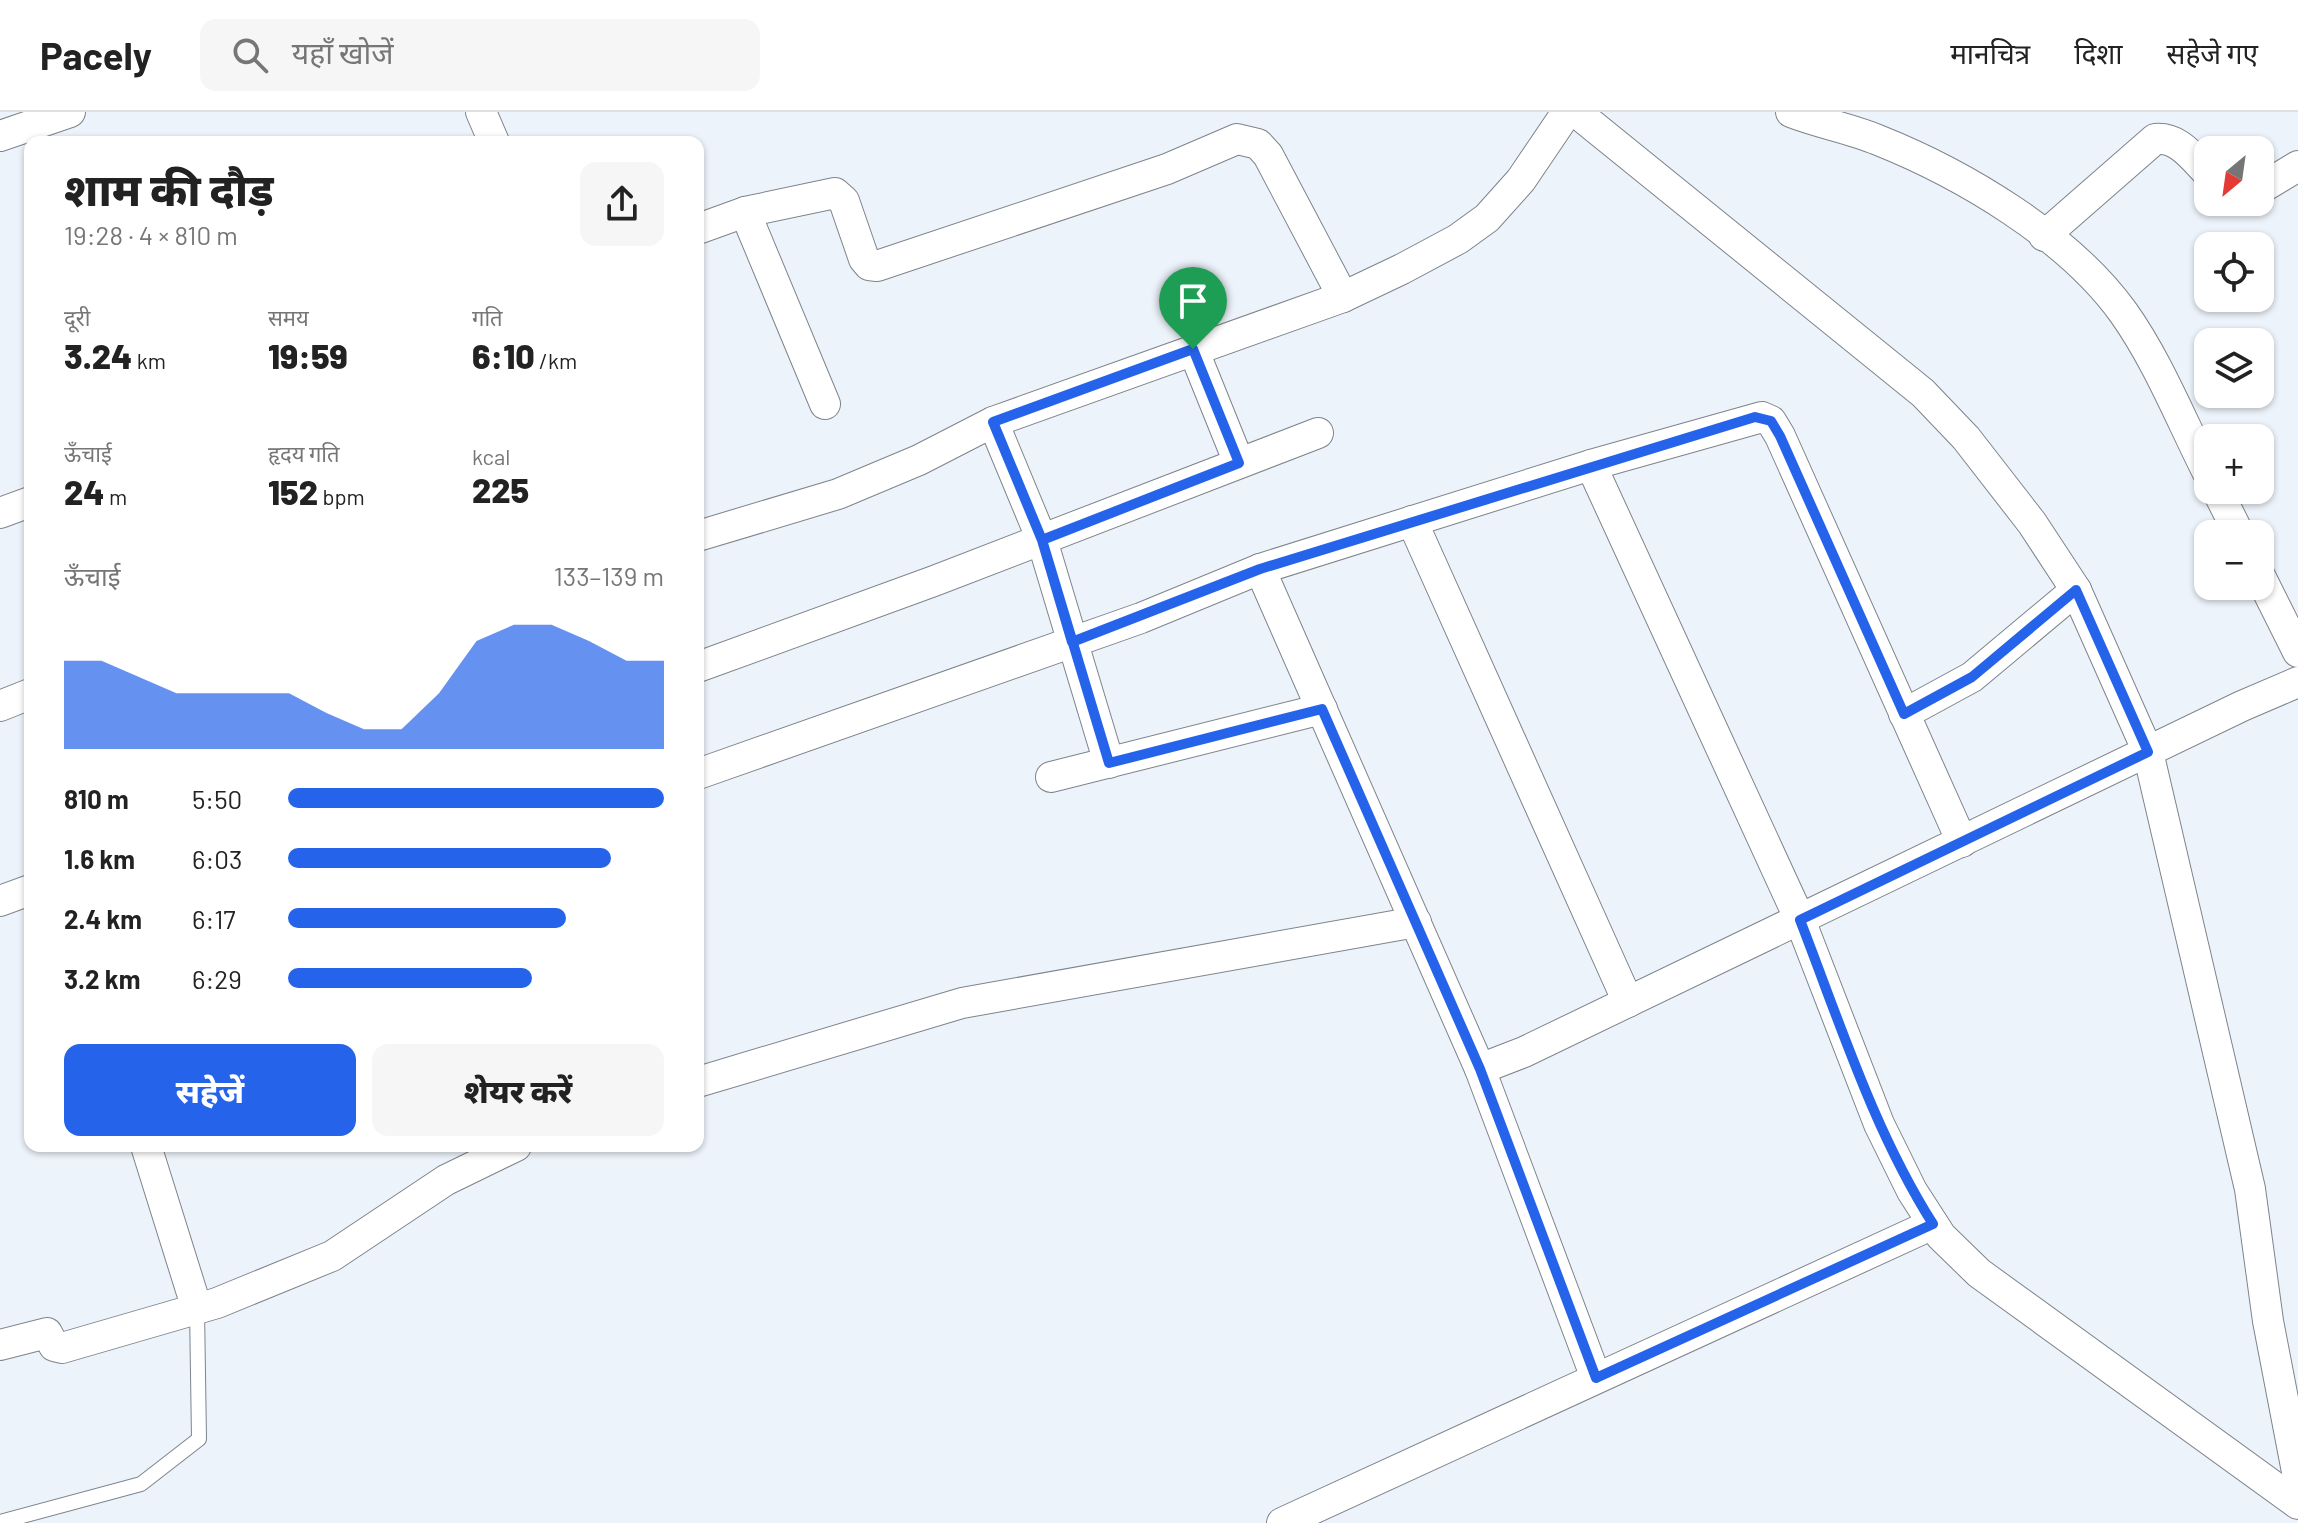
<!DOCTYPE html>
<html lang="hi">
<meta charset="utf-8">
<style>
body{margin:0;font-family:Barlow,"Noto Sans Devanagari",sans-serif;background:#f6f6f6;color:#222;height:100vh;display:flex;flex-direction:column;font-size:30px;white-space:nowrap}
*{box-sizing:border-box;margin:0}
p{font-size:26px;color:#767676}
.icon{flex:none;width:44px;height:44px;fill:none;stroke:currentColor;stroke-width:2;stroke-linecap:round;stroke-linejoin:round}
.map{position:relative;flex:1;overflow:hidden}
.side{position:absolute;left:24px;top:24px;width:680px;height:1016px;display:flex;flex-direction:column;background:#fff;border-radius:16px;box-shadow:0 2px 6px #0004}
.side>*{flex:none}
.needle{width:52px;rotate:209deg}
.buttons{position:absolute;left:2194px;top:24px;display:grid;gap:16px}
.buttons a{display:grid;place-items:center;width:80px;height:80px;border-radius:16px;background:#fff;box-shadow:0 2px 6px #0004;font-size:40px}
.pin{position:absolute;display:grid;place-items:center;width:68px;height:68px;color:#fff;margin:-82px -34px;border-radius:50% 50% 50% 0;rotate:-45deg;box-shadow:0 0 8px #0007}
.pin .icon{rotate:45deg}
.round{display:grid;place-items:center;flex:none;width:84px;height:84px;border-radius:16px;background:#f6f6f6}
.overview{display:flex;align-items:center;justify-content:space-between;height:136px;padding:0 40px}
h1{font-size:44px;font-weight:800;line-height:60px}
.metrics{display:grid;grid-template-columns:repeat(3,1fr);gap:12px;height:136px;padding:8px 40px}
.metrics div{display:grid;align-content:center}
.metrics b{font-size:34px;font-weight:800}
.metrics small{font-size:22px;font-weight:400}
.metrics p{font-size:22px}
.chart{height:224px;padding:16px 40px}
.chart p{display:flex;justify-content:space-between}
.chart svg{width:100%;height:144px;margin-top:8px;fill:#2563eb;opacity:.7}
.action{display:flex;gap:16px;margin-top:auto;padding:16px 40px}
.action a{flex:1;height:92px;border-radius:16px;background:#2563eb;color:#fff;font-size:32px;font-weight:800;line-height:92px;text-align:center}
.action a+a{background:#f6f6f6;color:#222}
ul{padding:0 40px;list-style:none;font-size:26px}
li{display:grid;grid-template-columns:128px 96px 1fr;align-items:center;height:60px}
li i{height:20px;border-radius:10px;background:#2563eb}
header{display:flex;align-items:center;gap:48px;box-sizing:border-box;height:112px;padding:0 40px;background:#fff;border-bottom:2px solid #e0e0e0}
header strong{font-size:38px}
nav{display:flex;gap:44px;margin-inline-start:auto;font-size:28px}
.search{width:560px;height:72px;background:#f6f6f6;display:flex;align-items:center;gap:20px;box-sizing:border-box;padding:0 28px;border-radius:16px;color:#767676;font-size:30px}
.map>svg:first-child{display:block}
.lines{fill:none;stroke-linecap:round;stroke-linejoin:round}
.lane-casing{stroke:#7e848b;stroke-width:16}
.street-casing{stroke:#7e848b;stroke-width:32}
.lane{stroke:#fff;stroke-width:14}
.street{stroke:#fff;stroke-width:30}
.route-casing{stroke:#fff;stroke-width:16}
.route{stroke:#2563eb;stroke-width:10}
</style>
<header>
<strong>Pacely</strong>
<div class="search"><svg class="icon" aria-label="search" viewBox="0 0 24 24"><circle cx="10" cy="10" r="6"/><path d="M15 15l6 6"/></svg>यहाँ खोजें</div>
<nav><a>मानचित्र</a><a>दिशा</a><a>सहेजे गए</a></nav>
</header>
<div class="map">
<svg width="2298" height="1411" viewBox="0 0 2298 1411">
<rect width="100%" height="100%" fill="#edf3fb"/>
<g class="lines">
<g class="lane-casing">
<polyline id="lane" points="0,1410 141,1372 199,1327 197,1197"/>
</g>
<g class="street-casing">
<g id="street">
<polyline points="481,0 494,30"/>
<polyline points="1576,0 1923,281 1966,326 2032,411 2076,478 2148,640 2250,1077 2268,1209 2298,1365"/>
<path d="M1791 0C1819 11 1849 16 1878 28 1963 62 2068 124 2123 200 2158 249 2181 308 2208 361"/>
<polyline points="0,24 70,0"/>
<polyline points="2260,77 2298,54"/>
<polyline points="745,100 825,292"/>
<polyline points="698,117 745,100 835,81 844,89 864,147 869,153 877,154 1167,57 1237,27 1258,32 1268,43 1343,185"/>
<path d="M2044 124 2155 27C2179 25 2192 45 2208 61"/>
<polyline points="1193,237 1239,351"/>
<polyline points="993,310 1042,428 1109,651"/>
<polyline points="1591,353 1800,808 1879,1012 1912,1079 1941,1124 1979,1161 2298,1392"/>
<polyline points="2217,378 2239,422"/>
<polyline points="0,401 30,390"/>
<polyline points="1412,409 1628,890"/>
<polyline points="698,424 838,382 919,348 993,310 1343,185 1402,157 1458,127 1487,106 1521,68 1567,0"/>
<polyline points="1260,457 1480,957 1596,1266"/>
<polyline points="2260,464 2298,540"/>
<polyline points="698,555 934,469 1318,321"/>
<polyline points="0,594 30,582"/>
<polyline points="1904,602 1972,565 2076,478"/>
<polyline points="698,662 1141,506 1260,457 1591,353 1762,305 1771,309 1780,324 1962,730"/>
<polyline points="1051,665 1322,597"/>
<polyline points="0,789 30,778"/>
<polyline points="1480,957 1524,940 2242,594 2298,570"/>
<polyline points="698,970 962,891 1416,810"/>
<polyline points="146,1034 197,1197"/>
<polyline points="0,1233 47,1221 54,1234 62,1236 217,1191 332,1144 446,1068 516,1034"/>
<polyline points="1282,1411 1933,1112"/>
</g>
</g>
<use href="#lane" class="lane"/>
<use href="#street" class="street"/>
</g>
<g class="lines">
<g class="route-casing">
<path id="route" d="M1193 237 1239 351 1042 428 1109 651 1322 597 1480 957 1596 1266 1933 1112C1874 1019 1840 911 1800 808L2148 640 2076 478 1972 565 1904 602 1780 324 1771 309 1755 305 1260 457 1072 530 1042 428 993 310 1193 237"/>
</g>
<use href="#route" class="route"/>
</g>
</svg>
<div class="buttons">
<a><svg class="needle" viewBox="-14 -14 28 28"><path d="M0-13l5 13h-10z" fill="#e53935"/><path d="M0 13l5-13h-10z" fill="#767676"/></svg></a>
<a><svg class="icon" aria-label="locate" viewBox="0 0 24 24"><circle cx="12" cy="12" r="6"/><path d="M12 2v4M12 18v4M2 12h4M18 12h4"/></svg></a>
<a><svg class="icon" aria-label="layers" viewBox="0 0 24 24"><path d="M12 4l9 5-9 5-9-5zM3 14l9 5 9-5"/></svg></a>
<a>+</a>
<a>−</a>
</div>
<div class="pin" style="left:1193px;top:237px;background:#1e9e55"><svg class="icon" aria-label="arrive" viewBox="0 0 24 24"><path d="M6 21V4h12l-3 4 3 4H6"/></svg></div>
<section class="side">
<div class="overview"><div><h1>शाम की दौड़</h1><p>19:28 · 4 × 810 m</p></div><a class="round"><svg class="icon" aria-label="share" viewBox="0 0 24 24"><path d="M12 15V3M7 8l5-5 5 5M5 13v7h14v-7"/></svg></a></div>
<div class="metrics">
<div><p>दूरी</p><b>3.24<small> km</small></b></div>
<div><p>समय</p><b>19:59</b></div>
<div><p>गति</p><b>6:10<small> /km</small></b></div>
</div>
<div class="metrics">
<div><p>ऊँचाई</p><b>24<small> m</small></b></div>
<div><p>हृदय गति</p><b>152<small> bpm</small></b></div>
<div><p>kcal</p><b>225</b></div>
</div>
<div class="chart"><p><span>ऊँचाई</span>133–139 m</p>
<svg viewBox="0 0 160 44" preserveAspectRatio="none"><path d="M0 44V17L10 17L20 22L30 27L40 27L50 27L60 27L70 33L80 38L90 38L100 27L110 11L120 6L130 6L140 11L150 17L160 17V44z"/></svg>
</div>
<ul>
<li><b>810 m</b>5:50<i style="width:100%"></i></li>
<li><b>1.6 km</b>6:03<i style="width:86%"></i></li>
<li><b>2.4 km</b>6:17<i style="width:74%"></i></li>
<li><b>3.2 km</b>6:29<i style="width:65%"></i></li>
</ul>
<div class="action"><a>सहेजें</a><a>शेयर करें</a></div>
</section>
</div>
